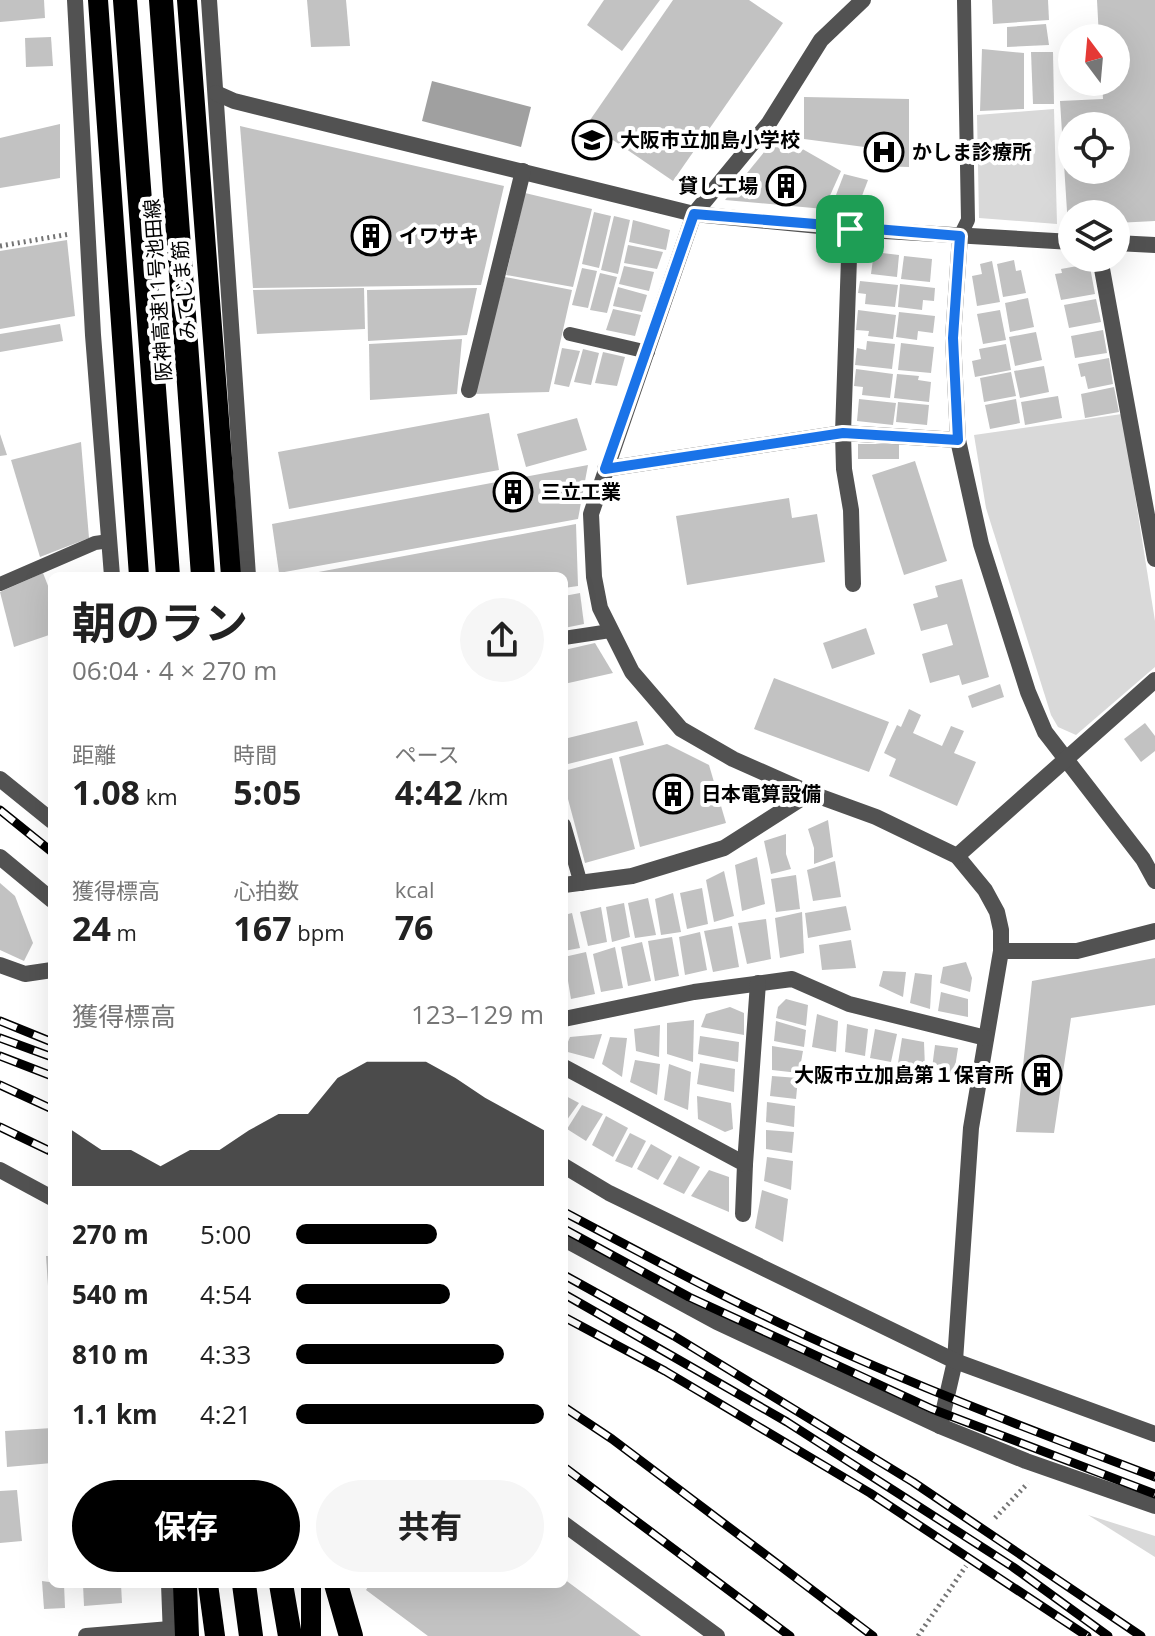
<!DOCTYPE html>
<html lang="ja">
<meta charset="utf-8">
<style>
body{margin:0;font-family:"Open Sans","Noto Sans JP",sans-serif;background:#f6f6f6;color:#222;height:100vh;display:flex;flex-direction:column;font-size:30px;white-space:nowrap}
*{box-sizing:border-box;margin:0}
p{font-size:26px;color:#767676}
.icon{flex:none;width:44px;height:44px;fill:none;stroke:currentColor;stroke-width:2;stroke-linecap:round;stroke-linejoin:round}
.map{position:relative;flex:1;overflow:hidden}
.panel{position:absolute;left:48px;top:572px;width:520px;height:1016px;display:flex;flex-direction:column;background:#fff;border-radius:12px;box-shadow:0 8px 32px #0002}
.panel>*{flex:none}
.needle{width:52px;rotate:344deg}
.fabs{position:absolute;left:1058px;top:24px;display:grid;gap:16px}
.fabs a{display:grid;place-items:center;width:72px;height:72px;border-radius:50%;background:#fff;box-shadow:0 8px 32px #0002;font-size:40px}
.pin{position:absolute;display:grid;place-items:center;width:68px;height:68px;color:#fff;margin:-34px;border-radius:16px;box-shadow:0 4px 12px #0006}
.round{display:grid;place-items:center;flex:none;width:84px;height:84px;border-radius:42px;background:#f6f6f6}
.summary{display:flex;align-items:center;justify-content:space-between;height:136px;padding:0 24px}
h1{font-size:44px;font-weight:700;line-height:60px}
.figures{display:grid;grid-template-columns:repeat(3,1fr);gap:12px;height:136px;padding:8px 24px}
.figures div{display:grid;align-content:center}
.figures b{font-size:34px;font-weight:700}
.figures small{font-size:22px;font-weight:400}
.figures p{font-size:22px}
.chart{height:224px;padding:16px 24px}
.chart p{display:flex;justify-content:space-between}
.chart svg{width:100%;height:144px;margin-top:8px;fill:#000;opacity:.7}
.cta{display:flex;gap:16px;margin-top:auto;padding:16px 24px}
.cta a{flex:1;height:92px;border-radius:48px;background:#000;color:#fff;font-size:32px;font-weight:700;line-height:92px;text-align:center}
.cta a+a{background:#f6f6f6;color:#222}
ul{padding:0 24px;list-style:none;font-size:26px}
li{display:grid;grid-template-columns:128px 96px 1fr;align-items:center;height:60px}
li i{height:20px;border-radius:10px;background:#000}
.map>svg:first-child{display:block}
.green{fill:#d9d9d9}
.water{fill:#a0a0a0}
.building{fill:#c2c2c2;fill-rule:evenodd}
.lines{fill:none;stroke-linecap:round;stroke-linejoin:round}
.path{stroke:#747474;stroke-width:5;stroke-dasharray:2 4;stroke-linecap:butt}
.lane{stroke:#525252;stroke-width:14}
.street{stroke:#525252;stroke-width:16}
.primary{stroke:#000;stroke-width:20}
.highway{stroke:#000;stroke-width:24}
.rail-casing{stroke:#000;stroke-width:9}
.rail{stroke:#fff;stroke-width:6;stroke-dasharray:18;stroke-linecap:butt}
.route-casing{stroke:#fff;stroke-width:16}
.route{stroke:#1a73e8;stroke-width:10}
.labels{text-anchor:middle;stroke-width:8;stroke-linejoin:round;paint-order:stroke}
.poi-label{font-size:20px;font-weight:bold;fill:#000;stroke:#fff;text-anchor:start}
.street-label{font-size:20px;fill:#000;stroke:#fff}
</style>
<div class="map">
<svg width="1155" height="1636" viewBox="0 0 1155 1636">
<rect width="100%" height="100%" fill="#fff"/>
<g class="green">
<polygon points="1054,109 1057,224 979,218 977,115"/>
<polygon points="1122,414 1155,621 1155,667 1076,735 1058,727 1051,715 986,508 974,435"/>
<polygon points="1088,1515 1155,1536 1155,1557"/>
</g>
<polygon class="water" points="432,81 531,107 521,147 422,121"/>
<g class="building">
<polygon points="0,0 44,0 45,18 0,22"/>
<polygon points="307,0 346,0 350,46 311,47"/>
<polygon points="604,0 660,0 622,51 587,25"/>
<polygon points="673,0 749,0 783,23 673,181 588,123"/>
<polygon points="992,0 1048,0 1049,20 993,24"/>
<path d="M1097 0H1155V221L1116 223V214H1072V226L1068 227 1060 101 1103 99 1102 82H1116V38H1099ZM1072 126H1116V170H1072Z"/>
<polygon points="1046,24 1049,45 1007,47 1007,27"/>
<polygon points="51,37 53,66 26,67 25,38"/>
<polygon points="982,49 1024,53 1024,109 980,111"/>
<polygon points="1031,52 1053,52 1054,104 1033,104"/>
<polygon points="804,97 909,99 909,167 873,166 872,148 804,139"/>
<polygon points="60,124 60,178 0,188 0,138"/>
<polygon points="240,126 504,186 481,285 253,288"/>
<polygon points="778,135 841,171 824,209 725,200"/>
<polygon points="844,174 868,180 857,209 831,208"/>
<polygon points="525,193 592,209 573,287 506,275"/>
<polygon points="594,212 611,216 599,268 582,264"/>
<polygon points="614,216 630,220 618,274 601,270"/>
<polygon points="633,220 670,230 666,250 629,242"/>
<polygon points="67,240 75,316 0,329 0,251"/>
<polygon points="628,245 663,252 657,269 624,263"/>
<polygon points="874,252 899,255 897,277 871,274"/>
<polygon points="904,256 932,259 930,282 901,279"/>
<polygon points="1014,260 1016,271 1021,270 1026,293 1003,297 997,264"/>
<polygon points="992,261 1000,302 977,306 972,276 982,274 980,264"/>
<polygon points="1083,265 1084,268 1090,267 1095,294 1061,300 1055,274 1062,273 1061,269"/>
<polygon points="624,266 654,272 649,291 619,284"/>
<polygon points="582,268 597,271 588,308 572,305"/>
<polygon points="600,273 617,277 607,313 590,310"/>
<polygon points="505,277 572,290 549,392 474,394"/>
<polygon points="860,281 898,285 895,307 865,304 866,294 858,293"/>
<polygon points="900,284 935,288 934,301 923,300 922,310 898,307"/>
<polygon points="618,287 647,295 642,312 613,306"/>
<polygon points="364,288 365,329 257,334 253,290"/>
<polygon points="477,288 467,335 368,341 367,290"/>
<polygon points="1028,298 1034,327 1010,332 1005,303"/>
<polygon points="1096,299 1101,322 1069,328 1064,305"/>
<polygon points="613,309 641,315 635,336 606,330"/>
<polygon points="858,310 896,315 893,339 868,336 869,331 856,330"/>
<polygon points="1000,310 1006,340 983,344 977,314"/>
<polygon points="899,312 935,316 933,333 918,331 917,340 896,337"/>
<polygon points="60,324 63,341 0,352 0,334"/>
<polygon points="1103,330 1107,353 1075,358 1071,336"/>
<polygon points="1036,332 1042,360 1015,366 1009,337"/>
<polygon points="462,339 457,394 370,400 369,344"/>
<polygon points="867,341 895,344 892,369 855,365 857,348 866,350"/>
<polygon points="901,343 934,347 931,373 898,370"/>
<polygon points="1006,344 1011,370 975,377 972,361 981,359 979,349"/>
<polygon points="562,348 580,351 569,387 554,384"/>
<polygon points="583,349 599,353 591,385 574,382"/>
<polygon points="603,352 625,357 617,386 595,383"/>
<polygon points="1109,358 1113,384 1088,389 1085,376 1081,377 1078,364"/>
<polygon points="1044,366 1049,392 1020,398 1014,371"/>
<polygon points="856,369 893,374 890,398 862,395 863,387 854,386"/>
<polygon points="1011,372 1016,396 984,402 980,378"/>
<polygon points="897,374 919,376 918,380 931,382 929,402 894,398"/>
<polygon points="1114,387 1119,412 1085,418 1081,394"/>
<polygon points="1058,396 1062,418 1025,425 1021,402"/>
<polygon points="859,399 896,403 893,425 857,421"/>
<polygon points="1016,399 1020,423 990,429 985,405"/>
<polygon points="898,402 929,405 927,425 896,422"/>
<polygon points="489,413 499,470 289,509 278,452"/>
<polygon points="577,418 587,450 526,467 517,434"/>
<polygon points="0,434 7,455 0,456"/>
<polygon points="81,442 89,538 40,557 11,460"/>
<rect x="858" y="444" width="41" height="15"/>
<polygon points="915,461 947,561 904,575 872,475"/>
<polygon points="588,465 578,519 279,573 272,524"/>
<polygon points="789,498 792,518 817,514 825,562 687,585 676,516"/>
<polygon points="576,524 578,586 564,588 564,576 297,576"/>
<polygon points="43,573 52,596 52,634 14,647 0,592"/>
<polygon points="962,579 989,677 962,685 959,675 930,683 922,654 953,645 947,624 921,631 913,604 938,597 935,586"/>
<polygon points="580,593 584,624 564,628 564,596"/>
<polygon points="866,628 875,654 832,669 823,643"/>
<polygon points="595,643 613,673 564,684 564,650"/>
<polygon points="774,678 889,722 869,772 754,729"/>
<polygon points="1000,684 1004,697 972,708 968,696"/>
<polygon points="909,709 921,715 913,733 942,746 951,726 964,731 954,753 976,762 957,806 889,776 896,759 884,753 897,725 901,727"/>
<polygon points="637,721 644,745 564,765 564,739"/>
<polygon points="1145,723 1155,736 1155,751 1141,762 1124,739"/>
<polygon points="667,744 709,765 726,823 640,847 619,757"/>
<polygon points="612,758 635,849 585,863 564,784 564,771"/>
<polygon points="828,820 833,857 814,864 814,848 808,829"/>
<polygon points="786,834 786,854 791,869 771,874 764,841"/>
<polygon points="757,857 765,904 742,911 735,865"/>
<polygon points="835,861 841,897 813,901 807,870"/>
<polygon points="724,871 734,916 714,922 706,880"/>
<polygon points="796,875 800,909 776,912 771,879"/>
<polygon points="0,883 15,896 33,943 24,961 0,950"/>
<polygon points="702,888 708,924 687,929 680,893"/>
<polygon points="673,893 681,932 661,935 655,899"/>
<polygon points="648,898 656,935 635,938 628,903"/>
<polygon points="624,903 630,937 612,942 606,907"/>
<polygon points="846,906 851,930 808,938 805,913"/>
<polygon points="601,907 607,942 588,946 580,912"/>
<polygon points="802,912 804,953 780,958 775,918"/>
<polygon points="572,913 580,948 564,951 564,915"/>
<polygon points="766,919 771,959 747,964 738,923"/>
<polygon points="732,926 739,967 713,972 704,931"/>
<polygon points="700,932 707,970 685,975 679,937"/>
<polygon points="672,937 679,976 655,981 648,941"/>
<polygon points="851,940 856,968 822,970 819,945"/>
<polygon points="642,942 651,981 628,986 621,947"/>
<polygon points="615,947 623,988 601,992 593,954"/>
<polygon points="586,952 595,994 571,999 564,957"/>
<polygon points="1155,958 1155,1005 1071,1018 1054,1133 1016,1132 1032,981"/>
<polygon points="966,962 972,978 970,992 940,983 943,967"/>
<polygon points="883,971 906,972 903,997 879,986"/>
<polygon points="915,973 932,975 930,1009 910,1003"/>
<polygon points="941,992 968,999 968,1017 938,1011"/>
<polygon points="786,999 808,1005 806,1026 776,1018 778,1007"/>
<polygon points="730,1007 744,1013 744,1035 701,1027 706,1014"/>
<polygon points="817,1014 838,1021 836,1052 812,1047"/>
<polygon points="694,1020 693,1062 667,1054 667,1023"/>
<polygon points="776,1021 806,1030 804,1047 774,1041"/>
<polygon points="847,1024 868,1029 865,1056 845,1052"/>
<polygon points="660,1025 659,1057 636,1051 634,1029"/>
<polygon points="875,1029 897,1034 891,1062 870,1058"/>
<polygon points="602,1034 594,1059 564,1051 570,1037"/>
<polygon points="700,1036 739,1042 738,1062 698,1054"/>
<polygon points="610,1037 627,1038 622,1077 602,1064"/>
<polygon points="902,1038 924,1042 925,1068 898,1063"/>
<polygon points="935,1045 958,1048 954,1074 932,1068"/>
<polygon points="772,1046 803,1051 799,1073 772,1070"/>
<polygon points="635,1060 660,1064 657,1095 630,1082"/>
<polygon points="700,1063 735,1069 734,1092 697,1084"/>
<polygon points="669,1064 691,1072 688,1110 664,1100"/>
<polygon points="772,1076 798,1078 796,1099 770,1096"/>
<polygon points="564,1095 579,1103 564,1124"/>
<polygon points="697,1096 731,1103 733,1129 725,1132 698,1119"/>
<polygon points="767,1102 795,1106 794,1127 766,1122"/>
<polygon points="582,1105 603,1114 586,1141 567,1129"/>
<polygon points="606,1116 628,1128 613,1157 592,1145"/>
<polygon points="766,1130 794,1132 792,1153 766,1149"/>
<polygon points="630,1133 646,1141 632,1168 615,1161"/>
<polygon points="651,1144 672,1156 658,1180 637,1169"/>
<polygon points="679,1156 700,1167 684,1194 663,1184"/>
<polygon points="767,1157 793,1161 791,1190 764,1181"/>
<polygon points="709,1170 729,1177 729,1212 691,1196"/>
<polygon points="762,1190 788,1199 783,1242 755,1228"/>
<polygon points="46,1256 52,1256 52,1316 50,1316"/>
<polygon points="52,1428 52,1463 7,1467 5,1431"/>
<polygon points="17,1490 22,1541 0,1543 0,1491"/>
<polygon points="564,1579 641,1636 428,1636 366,1590 370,1584 564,1584"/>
<polygon points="42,1581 64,1584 65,1608 44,1609"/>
<polygon points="83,1584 121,1584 122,1603 84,1606"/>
</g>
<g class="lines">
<g class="path">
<polyline points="0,246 70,234"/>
<polyline points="995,1518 1028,1483"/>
<polyline points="918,1636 966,1566"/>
</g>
<g class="lane">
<polyline points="960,236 968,220 964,0"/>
<polyline points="570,334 648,352"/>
<polyline points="0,584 95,543 109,541"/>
<polyline points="564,638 610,631"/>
<polyline points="564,825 581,884"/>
</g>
<g class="street">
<polyline points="75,0 93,335 112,576"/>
<polyline points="209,0 248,576"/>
<polyline points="863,0 821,40 769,123 694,214 591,514 594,577 600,608 632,672 681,729 733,759 810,793 876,817 957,856 985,890 997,912 1001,930 1001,951 971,1128 955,1361 940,1426"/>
<polyline points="216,93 234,101 694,214 850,229 1072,242"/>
<polyline points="850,229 843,433 844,469 851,510 853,584"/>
<polyline points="960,236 953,338 958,440 981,544 1028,692 1045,732 1143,859 1155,881"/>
<polyline points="1116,243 1155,245"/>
<polyline points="1100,258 1155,559"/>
<polyline points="469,390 523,171"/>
<polyline points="605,469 843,433 958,440"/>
<polyline points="0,779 52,821"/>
<polyline points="957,856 1155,680"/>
<polyline points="0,857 52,900"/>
<polyline points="564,885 632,876 724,848 810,793"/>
<polyline points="1001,951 1077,951 1155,931"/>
<polyline points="0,965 25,974 52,970"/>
<polyline points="564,1019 694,992 792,979 849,1004 986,1038"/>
<polyline points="564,1067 745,1164 743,1214"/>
<polyline points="745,1164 758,983"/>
<polyline points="564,1166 609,1193 955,1361 1155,1434"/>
<polyline points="0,1170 52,1198"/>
<polyline points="564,1239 717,1322 940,1426 1026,1461 1155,1506"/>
<polyline points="564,1524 717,1636"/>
<polyline points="169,1584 171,1636"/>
<polyline points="86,1636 170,1629"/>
</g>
<g class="primary">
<polyline points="98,0 139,576"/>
<polyline points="187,0 231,576"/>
<polyline points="208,1584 215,1636"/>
<polyline points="311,1584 311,1636"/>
</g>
<g class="highway">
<polyline points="125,0 168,576"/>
<polyline points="161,0 203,576"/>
<polyline points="185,1584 187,1636"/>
<polyline points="244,1584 251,1636"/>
<polyline points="281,1584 290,1636"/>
<polyline points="336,1584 351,1636"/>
</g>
<g class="rail-casing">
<g id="rail">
<polyline points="0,810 52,852"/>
<polyline points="0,1021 52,1042"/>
<polyline points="0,1038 52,1057"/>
<polyline points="0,1056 52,1076"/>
<polyline points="0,1085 52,1109"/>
<polyline points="0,1127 52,1152"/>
<path d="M564 1212C630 1247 696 1283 763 1315 890 1377 1023 1427 1155 1477"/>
<polyline points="564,1229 689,1297 932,1409 1155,1494"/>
<polyline points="564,1275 674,1336 913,1482 1141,1636"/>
<polyline points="564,1294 787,1422 1013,1567 1108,1636"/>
<polyline points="564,1317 665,1371 870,1493 1087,1636"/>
<polyline points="564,1407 612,1439 873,1636"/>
<polyline points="564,1467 790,1636"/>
</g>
</g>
<use href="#rail" class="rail"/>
</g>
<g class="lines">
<g class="route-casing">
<polygon id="route" points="694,214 960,236 953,338 958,440 843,433 605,469"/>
</g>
<use href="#route" class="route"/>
</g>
<defs>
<g id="school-ring" transform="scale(2)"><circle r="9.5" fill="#fff" stroke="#000" stroke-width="1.5"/><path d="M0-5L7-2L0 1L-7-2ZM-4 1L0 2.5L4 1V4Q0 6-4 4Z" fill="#000"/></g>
<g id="hospital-ring" transform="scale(2)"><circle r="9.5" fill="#fff" stroke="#000" stroke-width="1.5"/><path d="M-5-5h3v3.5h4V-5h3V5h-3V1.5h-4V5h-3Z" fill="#000"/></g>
<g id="building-ring" transform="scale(2)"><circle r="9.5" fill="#fff" stroke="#000" stroke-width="1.5"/><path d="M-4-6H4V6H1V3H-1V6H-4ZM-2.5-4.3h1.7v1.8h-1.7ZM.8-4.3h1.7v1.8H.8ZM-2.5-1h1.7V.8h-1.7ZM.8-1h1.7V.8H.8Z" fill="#000"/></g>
</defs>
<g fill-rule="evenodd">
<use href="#school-ring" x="592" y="140"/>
<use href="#hospital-ring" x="884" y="152"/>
<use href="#building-ring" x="786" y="186"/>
<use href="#building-ring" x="371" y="236"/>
<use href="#building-ring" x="513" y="492"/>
<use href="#building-ring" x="673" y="794"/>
<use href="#building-ring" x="1042" y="1075"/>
</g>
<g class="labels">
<g class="poi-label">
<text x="620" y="147">大阪市立加島小学校</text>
<text x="912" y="159">かしま診療所</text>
<text x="758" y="193" text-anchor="end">貸し工場</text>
<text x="399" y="243">イワサキ</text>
<text x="541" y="499">三立工業</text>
<text x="701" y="801">日本電算設備</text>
<text x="1014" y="1082" text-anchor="end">大阪市立加島第１保育所</text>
</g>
<g class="street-label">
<text transform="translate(158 290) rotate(-94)" y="7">阪神高速11号池田線</text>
<text transform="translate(184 290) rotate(-95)" y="7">みてじま筋</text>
</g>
</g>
</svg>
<div class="fabs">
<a><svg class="needle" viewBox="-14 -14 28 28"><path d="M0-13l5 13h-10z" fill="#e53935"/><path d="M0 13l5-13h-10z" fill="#767676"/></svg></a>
<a><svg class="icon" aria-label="locate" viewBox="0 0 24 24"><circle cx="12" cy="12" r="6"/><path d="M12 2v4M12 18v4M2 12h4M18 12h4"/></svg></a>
<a><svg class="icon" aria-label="layers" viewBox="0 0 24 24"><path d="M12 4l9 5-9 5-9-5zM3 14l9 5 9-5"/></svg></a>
</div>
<div class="pin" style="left:850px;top:229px;background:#1e9e55"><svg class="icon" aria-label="arrive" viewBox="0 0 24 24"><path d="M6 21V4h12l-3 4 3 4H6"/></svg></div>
<section class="panel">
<div class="summary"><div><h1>朝のラン</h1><p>06:04 · 4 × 270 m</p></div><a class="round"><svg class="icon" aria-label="share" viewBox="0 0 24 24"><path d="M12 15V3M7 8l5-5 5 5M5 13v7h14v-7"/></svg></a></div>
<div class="figures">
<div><p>距離</p><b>1.08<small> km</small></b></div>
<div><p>時間</p><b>5:05</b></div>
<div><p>ペース</p><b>4:42<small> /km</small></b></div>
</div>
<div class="figures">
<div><p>獲得標高</p><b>24<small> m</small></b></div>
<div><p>心拍数</p><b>167<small> bpm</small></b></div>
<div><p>kcal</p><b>76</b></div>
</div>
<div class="chart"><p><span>獲得標高</span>123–129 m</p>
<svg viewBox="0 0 160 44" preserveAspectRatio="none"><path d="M0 44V27L10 33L20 33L30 38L40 33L50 33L60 27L70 22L80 22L90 11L100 6L110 6L120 6L130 11L140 17L150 22L160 27V44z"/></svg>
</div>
<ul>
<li><b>270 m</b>5:00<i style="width:57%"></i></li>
<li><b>540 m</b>4:54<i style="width:62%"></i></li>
<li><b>810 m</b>4:33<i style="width:84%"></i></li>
<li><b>1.1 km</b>4:21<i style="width:100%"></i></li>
</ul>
<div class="cta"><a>保存</a><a>共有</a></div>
</section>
</div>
